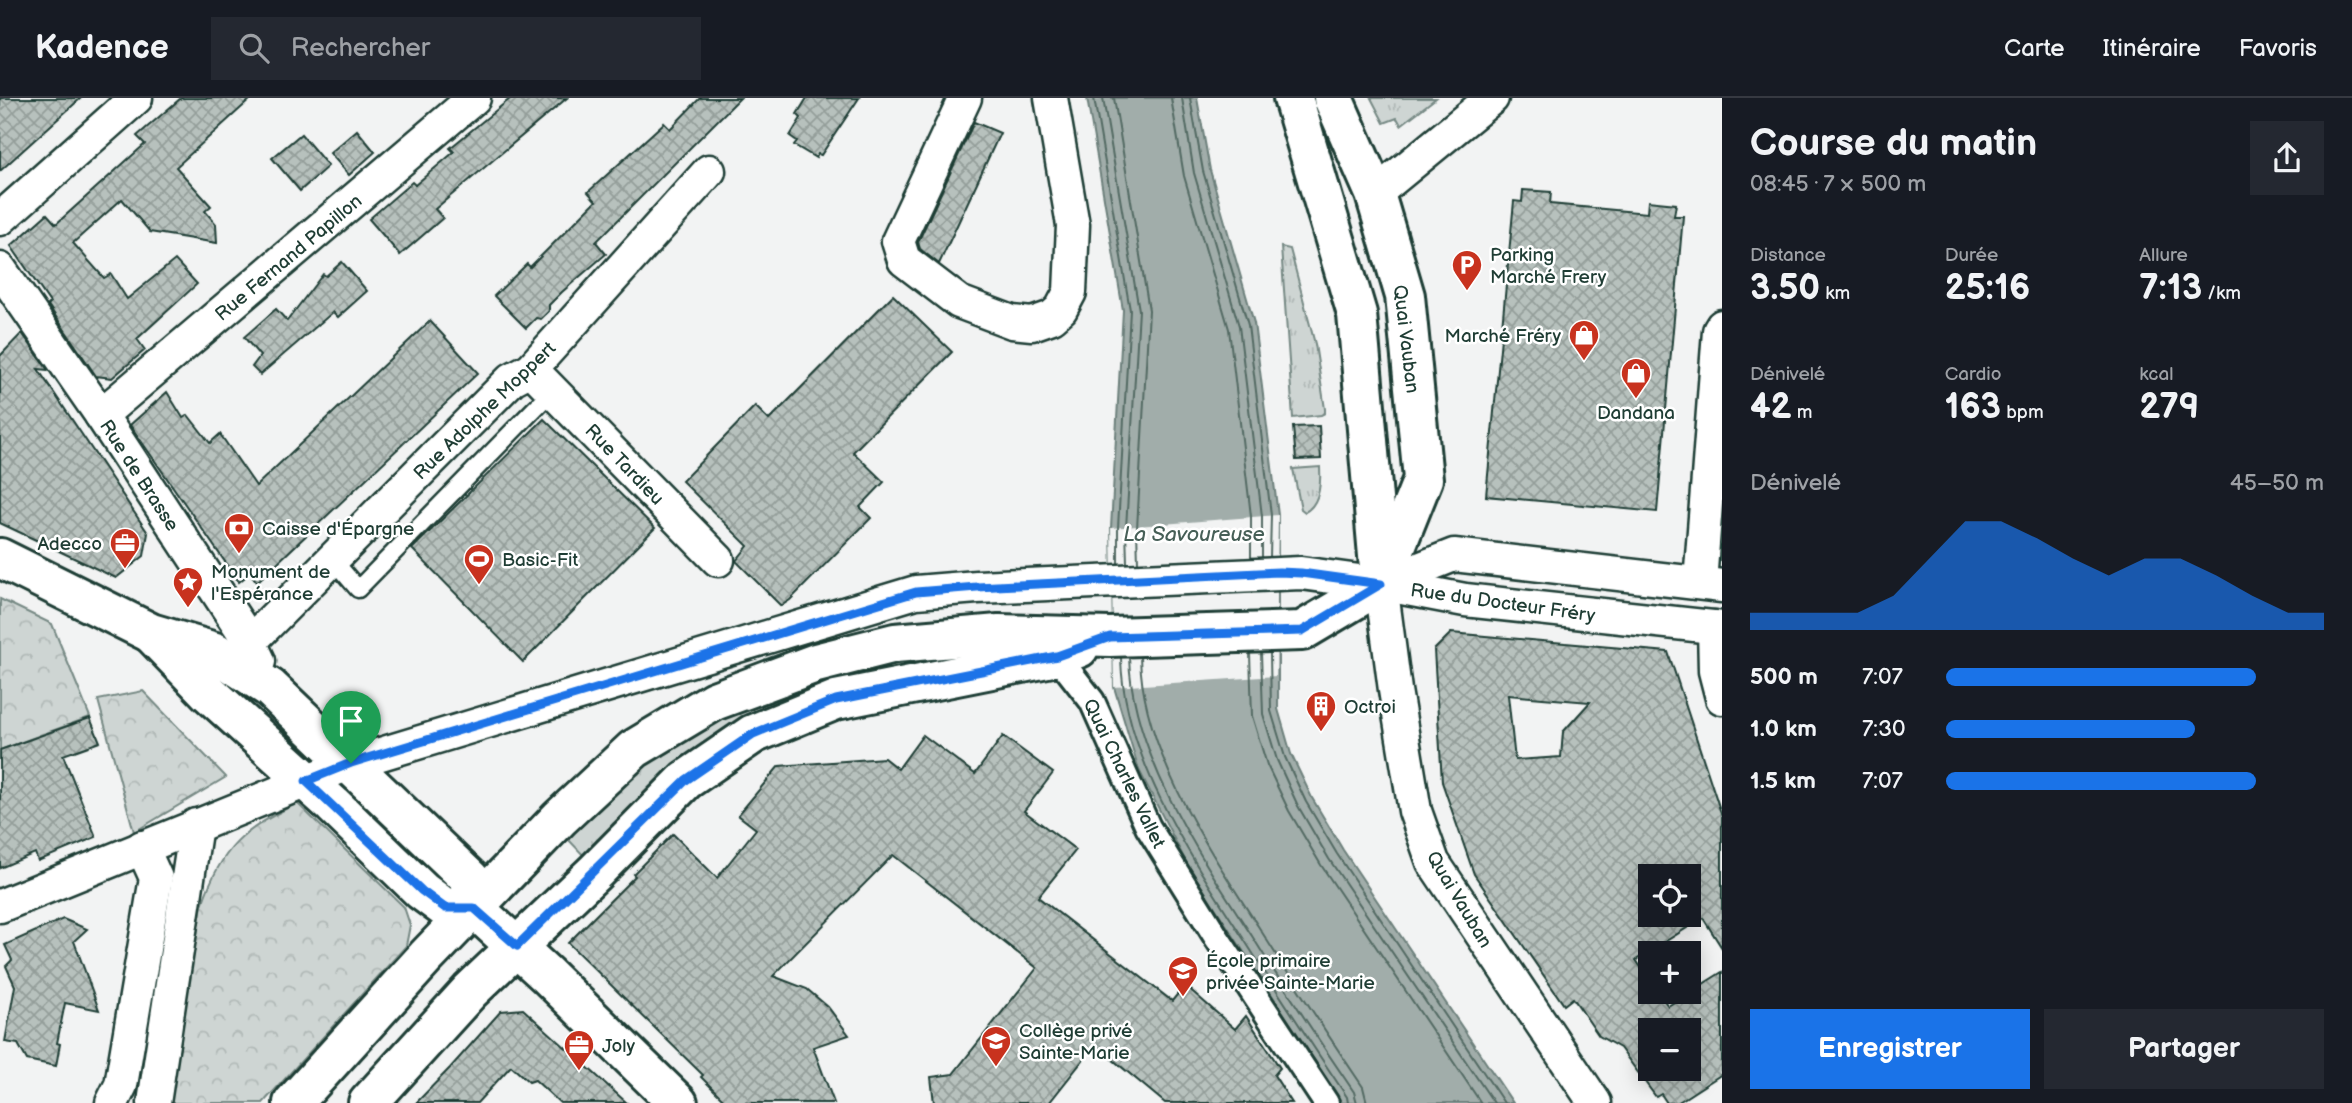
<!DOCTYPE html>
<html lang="fr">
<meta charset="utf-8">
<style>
body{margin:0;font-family:"Balsamiq Sans",sans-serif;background:#242831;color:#f1f3f6;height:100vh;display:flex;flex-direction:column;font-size:26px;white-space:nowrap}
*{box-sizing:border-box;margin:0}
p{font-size:23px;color:#9ea1a6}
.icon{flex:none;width:38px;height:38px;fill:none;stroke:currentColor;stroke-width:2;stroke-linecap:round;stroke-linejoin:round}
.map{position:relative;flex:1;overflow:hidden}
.panel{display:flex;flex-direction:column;background:#171b24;width:630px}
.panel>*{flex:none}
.buttons{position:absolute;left:1638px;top:766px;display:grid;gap:14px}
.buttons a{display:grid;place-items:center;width:63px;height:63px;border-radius:0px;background:#171b24;box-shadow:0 4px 18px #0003;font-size:35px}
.pin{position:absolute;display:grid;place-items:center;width:60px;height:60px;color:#fff;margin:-72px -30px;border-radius:50% 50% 50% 0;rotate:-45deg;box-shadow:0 0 7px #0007}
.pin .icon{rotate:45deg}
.round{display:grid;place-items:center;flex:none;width:74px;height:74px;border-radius:0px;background:#242831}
.summary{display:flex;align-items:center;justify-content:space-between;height:119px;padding:0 28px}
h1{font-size:38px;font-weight:700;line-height:52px}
.stats{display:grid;grid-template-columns:repeat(3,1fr);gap:10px;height:119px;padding:7px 28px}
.stats div{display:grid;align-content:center}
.stats b{font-size:35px;font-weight:700}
.stats small{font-size:19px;font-weight:400}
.stats p{font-size:19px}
.chart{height:196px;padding:14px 28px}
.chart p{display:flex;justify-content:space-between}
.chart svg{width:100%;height:126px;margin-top:7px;fill:#1a73e8;opacity:.7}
.cta{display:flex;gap:14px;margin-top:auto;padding:14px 28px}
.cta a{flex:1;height:80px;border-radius:0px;background:#1a73e8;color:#fff;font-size:28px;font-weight:700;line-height:80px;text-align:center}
.cta a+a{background:#242831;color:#f1f3f6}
ul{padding:0 28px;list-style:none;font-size:23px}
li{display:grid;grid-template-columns:112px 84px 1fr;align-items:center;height:52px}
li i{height:18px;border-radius:9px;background:#1a73e8}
header{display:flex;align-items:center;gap:42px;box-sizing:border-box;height:98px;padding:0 35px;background:#171b24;border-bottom:2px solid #363941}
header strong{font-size:33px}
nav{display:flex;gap:38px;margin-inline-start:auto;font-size:24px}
.search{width:490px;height:63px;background:#242831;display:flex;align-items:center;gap:18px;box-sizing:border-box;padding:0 24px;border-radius:0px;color:#9ea1a6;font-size:26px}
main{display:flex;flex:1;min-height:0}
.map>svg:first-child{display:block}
.grass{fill:url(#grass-tufts);stroke:#768984;stroke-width:2}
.forest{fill:url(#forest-crowns);stroke:#768984;stroke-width:2}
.water{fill:#a1adaa;stroke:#6d807b;stroke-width:2}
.pier{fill:#f2f3f3}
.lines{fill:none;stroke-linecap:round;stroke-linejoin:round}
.shore{stroke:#536a63;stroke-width:2}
.building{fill:url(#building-cross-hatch);stroke:#1f3d34;stroke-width:2;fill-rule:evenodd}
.service-casing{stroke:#1f3d34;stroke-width:21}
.pedestrian-casing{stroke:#1f3d34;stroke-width:30}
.minor-casing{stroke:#1f3d34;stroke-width:37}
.secondary-casing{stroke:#1f3d34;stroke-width:44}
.primary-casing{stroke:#1f3d34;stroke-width:44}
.service{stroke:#fff;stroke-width:16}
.pedestrian{stroke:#fff;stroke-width:24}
.minor{stroke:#fff;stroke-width:32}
.secondary{stroke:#fff;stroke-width:38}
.primary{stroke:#fff;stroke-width:38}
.route-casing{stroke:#fff;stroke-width:14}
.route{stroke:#1a73e8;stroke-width:9}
.labels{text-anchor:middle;stroke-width:5;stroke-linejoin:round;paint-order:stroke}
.poi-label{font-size:19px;fill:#1f3d34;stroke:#fff;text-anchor:start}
.street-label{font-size:19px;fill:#1f3d34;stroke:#fff}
.water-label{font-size:21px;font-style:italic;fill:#465f57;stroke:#fff}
</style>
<header>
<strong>Kadence</strong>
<div class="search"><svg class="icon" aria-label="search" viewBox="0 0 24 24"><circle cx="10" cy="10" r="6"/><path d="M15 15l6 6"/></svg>Rechercher</div>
<nav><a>Carte</a><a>Itinéraire</a><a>Favoris</a></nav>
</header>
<main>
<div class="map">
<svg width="1722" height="1005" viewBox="0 0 1722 1005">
<defs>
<pattern id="grass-tufts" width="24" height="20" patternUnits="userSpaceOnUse" patternTransform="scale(1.75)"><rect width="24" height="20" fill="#ced5d3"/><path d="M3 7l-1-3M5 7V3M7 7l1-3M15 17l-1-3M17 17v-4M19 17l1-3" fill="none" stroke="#b0b8b6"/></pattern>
<pattern id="forest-crowns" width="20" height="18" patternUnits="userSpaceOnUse" patternTransform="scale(1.75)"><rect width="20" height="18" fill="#ced5d3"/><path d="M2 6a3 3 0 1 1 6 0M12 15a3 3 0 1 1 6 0" fill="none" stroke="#b0b8b6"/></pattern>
<pattern id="building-cross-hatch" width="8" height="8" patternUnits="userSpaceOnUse" patternTransform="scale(1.75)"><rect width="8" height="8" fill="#b7c1bd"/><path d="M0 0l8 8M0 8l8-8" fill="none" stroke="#949e9a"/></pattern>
</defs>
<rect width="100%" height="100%" fill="#f2f3f3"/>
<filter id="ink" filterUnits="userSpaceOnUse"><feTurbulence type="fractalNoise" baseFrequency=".0143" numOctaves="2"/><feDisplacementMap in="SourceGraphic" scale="14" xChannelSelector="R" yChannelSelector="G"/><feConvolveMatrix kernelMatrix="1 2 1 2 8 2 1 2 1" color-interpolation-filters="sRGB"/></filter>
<g filter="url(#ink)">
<g class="grass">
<polygon points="1371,0 1436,0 1401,27 1397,20 1384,25"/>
<polygon points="1281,149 1290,151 1315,246 1325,311 1325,315 1321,317 1293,320"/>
<path d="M1320 369C1321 385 1320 406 1305 414L1301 411 1293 371Z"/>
<polygon points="955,550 955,560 862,579 585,759 567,740 613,694 653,660 696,633 748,606 832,573"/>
</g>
<g class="forest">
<polygon points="0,501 52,526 90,619 0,652"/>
<polygon points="143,593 226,679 134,734 98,602"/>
<path d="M297 705 404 809 410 827 406 848 263 1005H168L202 807C221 749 244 732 297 705Z"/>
</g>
<polygon class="water" points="1087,0 1197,0 1210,72 1254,225 1278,417 1278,611 1291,656 1312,700 1343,752 1513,1005 1342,1005 1188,768 1139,672 1114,589 1111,430 1123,212"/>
<polygon class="pier" points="1278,417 1276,578 1114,589 1111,430"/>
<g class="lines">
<g class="shore">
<polyline points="1094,0 1130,212 1118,430 1118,465"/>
<polyline points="1103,0 1139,212 1126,430 1127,465"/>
<polyline points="1114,0 1149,212 1137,431 1138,465"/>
<polyline points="1171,0 1184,78 1229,231 1251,418 1251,460"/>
<polyline points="1182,0 1194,75 1239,228 1262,418 1262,459"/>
<polyline points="1190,0 1203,73 1248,227 1271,417 1270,459"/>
<polyline points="1261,555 1263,616 1277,662 1298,708 1329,761 1494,1005"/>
<polyline points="1270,555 1271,613 1285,659 1306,704 1337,756 1504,1005"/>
<polyline points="1250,556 1252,618 1267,667 1289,713 1321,767 1481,1005"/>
<path d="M1129 559C1132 657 1200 758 1252 838 1285 891 1319 943 1354 994L1357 1005"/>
<path d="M1140 559C1142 653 1209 752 1258 828 1292 882 1327 936 1363 989L1367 1005"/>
<path d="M1121 560C1123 659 1192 761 1245 843 1278 895 1312 947 1347 999L1348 1005"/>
</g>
</g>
<g class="building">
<polygon points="0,0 81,0 0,73"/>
<polygon points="181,0 252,0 176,69 211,108 205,113 216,126 217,145 150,134 122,101 73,145 104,180 111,176 127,201 175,162 197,186 137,241 145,252 112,280 96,278 48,207 50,205 11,148 47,116 56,126 145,46 137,38"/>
<polygon points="511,0 567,0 435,111 443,120 400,157 369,121 412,84 415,87 454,54 450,50"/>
<polygon points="700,0 740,0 596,144 606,156 562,194 549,207 549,213 541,221 536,220 526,230 494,198 527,166 530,169 596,103 588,94 664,25 670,31"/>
<polygon points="807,0 859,0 821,57 818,56 816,60 794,47 797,43 790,38 801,20 797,16"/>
<polygon points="974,24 1000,35 939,166 920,151 918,144"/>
<polygon points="357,32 375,54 349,77 330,55"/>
<polygon points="301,36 328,68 300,93 272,60"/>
<polygon points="1523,92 1551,94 1550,106 1647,115 1648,103 1676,106 1674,118 1683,118 1657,414 1486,398 1514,103 1522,104"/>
<polygon points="342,164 367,193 338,219 333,214 260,277 252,269 260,258 244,239 276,211 287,223 323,176 326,178"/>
<polygon points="893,197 952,254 853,354 884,384 860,409 871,420 790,502 781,508 736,463 748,448 682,383 755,308 769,322"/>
<polygon points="430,223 478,275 257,484 250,475 239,484 130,327 167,294 183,320 188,317 210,345 220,336 256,388"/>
<polygon points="22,235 48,272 38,271 148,435 144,458 116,480 0,425 0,258"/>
<polygon points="544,321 655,430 523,564 412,451"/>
<polygon points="1319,328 1321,361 1296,362 1293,329"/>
<path d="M1451 535 1668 554 1722 718V850L1703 820 1636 862 1650 882V894H1658L1668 908 1722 874V976L1677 1005H1667L1661 996 1656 999 1620 950 1599 938 1573 900 1564 907 1474 776 1442 684 1434 552ZM1508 597 1590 604 1563 634 1561 659 1515 662ZM1650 779H1689V817H1650ZM1650 933H1689V971H1650Z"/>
<polygon points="90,620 100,644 63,657 96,739 38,763 35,755 0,770 0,652"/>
<polygon points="923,637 975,676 1003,638 1053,675 1024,713 1076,752 1038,799 1172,903 1185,887 1235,931 1246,918 1280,970 1274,977 1292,1005 1165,1005 1095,947 1049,1005 934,1005 931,979 953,976 1037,870 893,757 773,878 807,891 828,909 849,937 813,949 834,1005 727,1005 701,979 703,977 568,845 635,778 633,776 673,736 717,780 756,731 738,717 779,668 884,660 898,671"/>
<polygon points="63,821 87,831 74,843 99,912 65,905 57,945 60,946 56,968 27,962 18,946 5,944 15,888 6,868 12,862 5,847"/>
<polygon points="523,911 627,1005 560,1005 535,982 529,984 511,968 477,1005 416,1005 450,970 501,913"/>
</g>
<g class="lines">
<g class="service-casing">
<polyline id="service" points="333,462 358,491 553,292"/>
</g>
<g class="pedestrian-casing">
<polyline id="pedestrian" points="1057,558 1092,603 1148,729 1217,840 1326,1005"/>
</g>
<g class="minor-casing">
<g id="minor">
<polyline points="965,0 898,143 904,162 959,204 1012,224 1032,226 1052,219 1061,211 1070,194 1073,127 1051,0"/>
<polyline points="1375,96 1492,0"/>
<polyline points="0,121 136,0"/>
<polyline points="0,171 101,317 250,544 259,563"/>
<polyline points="531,271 718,462"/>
<polyline points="101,317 474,0"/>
<polyline points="1700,485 1719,233 1722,228"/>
<polyline points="1381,486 1395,592 1415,713 1433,764 1595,1005"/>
<polyline points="1381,486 1454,457 1722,488"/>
<polyline points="1714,529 1715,573 1722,600"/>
<polyline points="250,544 512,281 531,271 709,73"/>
<polyline points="0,808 351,665 916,494 977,489 1301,475 1381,486 1465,502 1722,530"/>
<polyline points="112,1005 121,987 156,780 142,749"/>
<polyline points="154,1005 196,727"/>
</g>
</g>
<g class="secondary-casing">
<g id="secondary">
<polyline points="0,460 151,535 215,554 270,590 470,781 474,810 547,877 678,1005"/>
<polyline points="153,537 209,595 333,707 422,793 445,810 474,810"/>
</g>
</g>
<g class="primary-casing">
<g id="primary">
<polyline points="1293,0 1357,216 1380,481"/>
<polyline points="1333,0 1375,96 1405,198 1423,381 1381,486"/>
<polyline points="293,1005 426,859 560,720 634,651 714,603 816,565 895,545 999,536 1110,539 1302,533 1381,486"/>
<polyline points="368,1005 470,893 594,775 686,682 753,636 836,602 1057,558 1079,550"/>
</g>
</g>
<use href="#service" class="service"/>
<use href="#pedestrian" class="pedestrian"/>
<use href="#minor" class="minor"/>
<use href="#secondary" class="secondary"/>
<use href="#primary" class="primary"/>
</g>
</g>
<g class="lines" filter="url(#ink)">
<g class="route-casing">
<polygon id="route" points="1279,474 1301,475 1381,486 1302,533 1110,539 1057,558 836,602 753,636 686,682 517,848 474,810 445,810 422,793 306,683 351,665 916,494 977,489"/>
</g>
<use href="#route" class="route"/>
</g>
<defs>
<g id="parking-pin" transform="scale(1.575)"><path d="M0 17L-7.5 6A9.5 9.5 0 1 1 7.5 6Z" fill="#c8321e" stroke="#fff"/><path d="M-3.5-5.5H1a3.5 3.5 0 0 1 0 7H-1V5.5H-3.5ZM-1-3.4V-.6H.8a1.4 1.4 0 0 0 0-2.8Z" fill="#fff"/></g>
<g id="shop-pin" transform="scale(1.575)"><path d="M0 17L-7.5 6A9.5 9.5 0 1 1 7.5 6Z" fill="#c8321e" stroke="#fff"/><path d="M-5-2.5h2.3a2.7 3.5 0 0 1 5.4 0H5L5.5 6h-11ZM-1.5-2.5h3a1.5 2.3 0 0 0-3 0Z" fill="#fff"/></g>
<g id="bank-pin" transform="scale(1.575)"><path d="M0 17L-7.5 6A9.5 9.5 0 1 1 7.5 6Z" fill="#c8321e" stroke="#fff"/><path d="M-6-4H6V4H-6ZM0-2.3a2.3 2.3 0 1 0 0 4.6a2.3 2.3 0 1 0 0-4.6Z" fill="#fff"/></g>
<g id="office-pin" transform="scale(1.575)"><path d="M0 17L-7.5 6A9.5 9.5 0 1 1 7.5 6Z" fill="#c8321e" stroke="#fff"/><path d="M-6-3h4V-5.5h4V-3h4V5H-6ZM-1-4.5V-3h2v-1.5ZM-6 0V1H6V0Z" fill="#fff"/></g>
<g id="stadium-pin" transform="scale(1.575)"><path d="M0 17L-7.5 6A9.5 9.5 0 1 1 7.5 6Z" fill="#c8321e" stroke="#fff"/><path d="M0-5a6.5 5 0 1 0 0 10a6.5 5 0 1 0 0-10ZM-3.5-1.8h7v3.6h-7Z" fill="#fff"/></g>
<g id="sight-pin" transform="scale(1.575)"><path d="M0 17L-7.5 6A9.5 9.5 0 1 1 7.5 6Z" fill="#c8321e" stroke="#fff"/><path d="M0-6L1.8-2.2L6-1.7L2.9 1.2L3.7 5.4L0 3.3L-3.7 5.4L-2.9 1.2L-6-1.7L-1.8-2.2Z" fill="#fff"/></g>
<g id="building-pin" transform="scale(1.575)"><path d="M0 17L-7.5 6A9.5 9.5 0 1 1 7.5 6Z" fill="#c8321e" stroke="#fff"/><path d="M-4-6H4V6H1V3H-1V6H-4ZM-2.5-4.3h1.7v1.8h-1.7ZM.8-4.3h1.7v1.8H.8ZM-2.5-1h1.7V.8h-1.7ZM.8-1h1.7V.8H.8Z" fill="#fff"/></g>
<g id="school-pin" transform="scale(1.575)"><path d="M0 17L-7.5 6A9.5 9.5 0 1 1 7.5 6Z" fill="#c8321e" stroke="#fff"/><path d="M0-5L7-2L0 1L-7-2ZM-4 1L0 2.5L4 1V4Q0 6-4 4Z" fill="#fff"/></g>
</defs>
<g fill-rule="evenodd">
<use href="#parking-pin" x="1467" y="167"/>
<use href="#shop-pin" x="1584" y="237"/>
<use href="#shop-pin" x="1636" y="275"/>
<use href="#bank-pin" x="239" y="430"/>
<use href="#office-pin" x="125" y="445"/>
<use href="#stadium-pin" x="479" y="461"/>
<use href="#sight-pin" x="188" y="484"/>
<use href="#building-pin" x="1321" y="608"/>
<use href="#school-pin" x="1183" y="873"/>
<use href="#school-pin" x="996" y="943"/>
<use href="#office-pin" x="579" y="947"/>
</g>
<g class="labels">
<g class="poi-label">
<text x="1490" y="163">Parking<tspan x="1490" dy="22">Marché Frery</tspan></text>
<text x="1561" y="244" text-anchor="end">Marché Fréry</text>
<text x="1636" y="321" text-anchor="middle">Dandana</text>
<text x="262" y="437">Caisse d'Épargne</text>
<text x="102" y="452" text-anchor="end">Adecco</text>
<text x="502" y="468">Basic-Fit</text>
<text x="211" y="480">Monument de<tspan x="211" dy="22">l'Espérance</tspan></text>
<text x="1344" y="615">Octroi</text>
<text x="1206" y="869">École primaire<tspan x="1206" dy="22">privée Sainte-Marie</tspan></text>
<text x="1019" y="939">Collège privé<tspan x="1019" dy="22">Sainte-Marie</tspan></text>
<text x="602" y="954">Joly</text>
</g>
<g class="street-label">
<text transform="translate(288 159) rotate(-40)" y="7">Rue Fernand Papillon</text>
<text transform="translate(1407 241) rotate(83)" y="7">Quai Vauban</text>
<text transform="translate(484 312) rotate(-44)" y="7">Rue Adolphe Moppert</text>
<text transform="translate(625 366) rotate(46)" y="7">Rue Tardieu</text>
<text transform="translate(140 377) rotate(57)" y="7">Rue de Brasse</text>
<text transform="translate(1503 504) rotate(8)" y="7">Rue du Docteur Fréry</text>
<text transform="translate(1125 675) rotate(64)" y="7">Quai Charles Vallet</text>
<text transform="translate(1460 801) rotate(59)" y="7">Quai Vauban</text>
</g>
<g class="water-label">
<text x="1194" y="443">La Savoureuse</text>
</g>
</g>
</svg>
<div class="buttons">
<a><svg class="icon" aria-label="locate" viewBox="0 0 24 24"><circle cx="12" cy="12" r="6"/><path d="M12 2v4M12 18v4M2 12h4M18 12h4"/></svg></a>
<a>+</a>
<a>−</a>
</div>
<div class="pin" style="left:351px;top:665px;background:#1e9e55"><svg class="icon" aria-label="arrive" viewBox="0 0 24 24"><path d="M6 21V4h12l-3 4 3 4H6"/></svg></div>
</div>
<section class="panel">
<div class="summary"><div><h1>Course du matin</h1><p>08:45 · 7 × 500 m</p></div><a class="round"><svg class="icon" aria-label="share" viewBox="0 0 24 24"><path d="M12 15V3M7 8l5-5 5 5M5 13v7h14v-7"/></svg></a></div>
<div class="stats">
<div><p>Distance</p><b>3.50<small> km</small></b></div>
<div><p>Durée</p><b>25:16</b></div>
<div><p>Allure</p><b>7:13<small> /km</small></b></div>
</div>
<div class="stats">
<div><p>Dénivelé</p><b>42<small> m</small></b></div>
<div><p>Cardio</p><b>163<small> bpm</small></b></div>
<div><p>kcal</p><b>279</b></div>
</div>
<div class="chart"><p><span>Dénivelé</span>45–50 m</p>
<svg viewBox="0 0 160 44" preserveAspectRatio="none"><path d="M0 44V38L10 38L20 38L30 38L40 32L50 19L60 6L70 6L80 12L90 19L100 25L110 19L120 19L130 25L140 32L150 38L160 38V44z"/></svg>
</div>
<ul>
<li><b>500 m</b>7:07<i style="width:82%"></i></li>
<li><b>1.0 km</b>7:30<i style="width:66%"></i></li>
<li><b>1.5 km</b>7:07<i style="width:82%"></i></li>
</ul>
<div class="cta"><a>Enregistrer</a><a>Partager</a></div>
</section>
</main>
